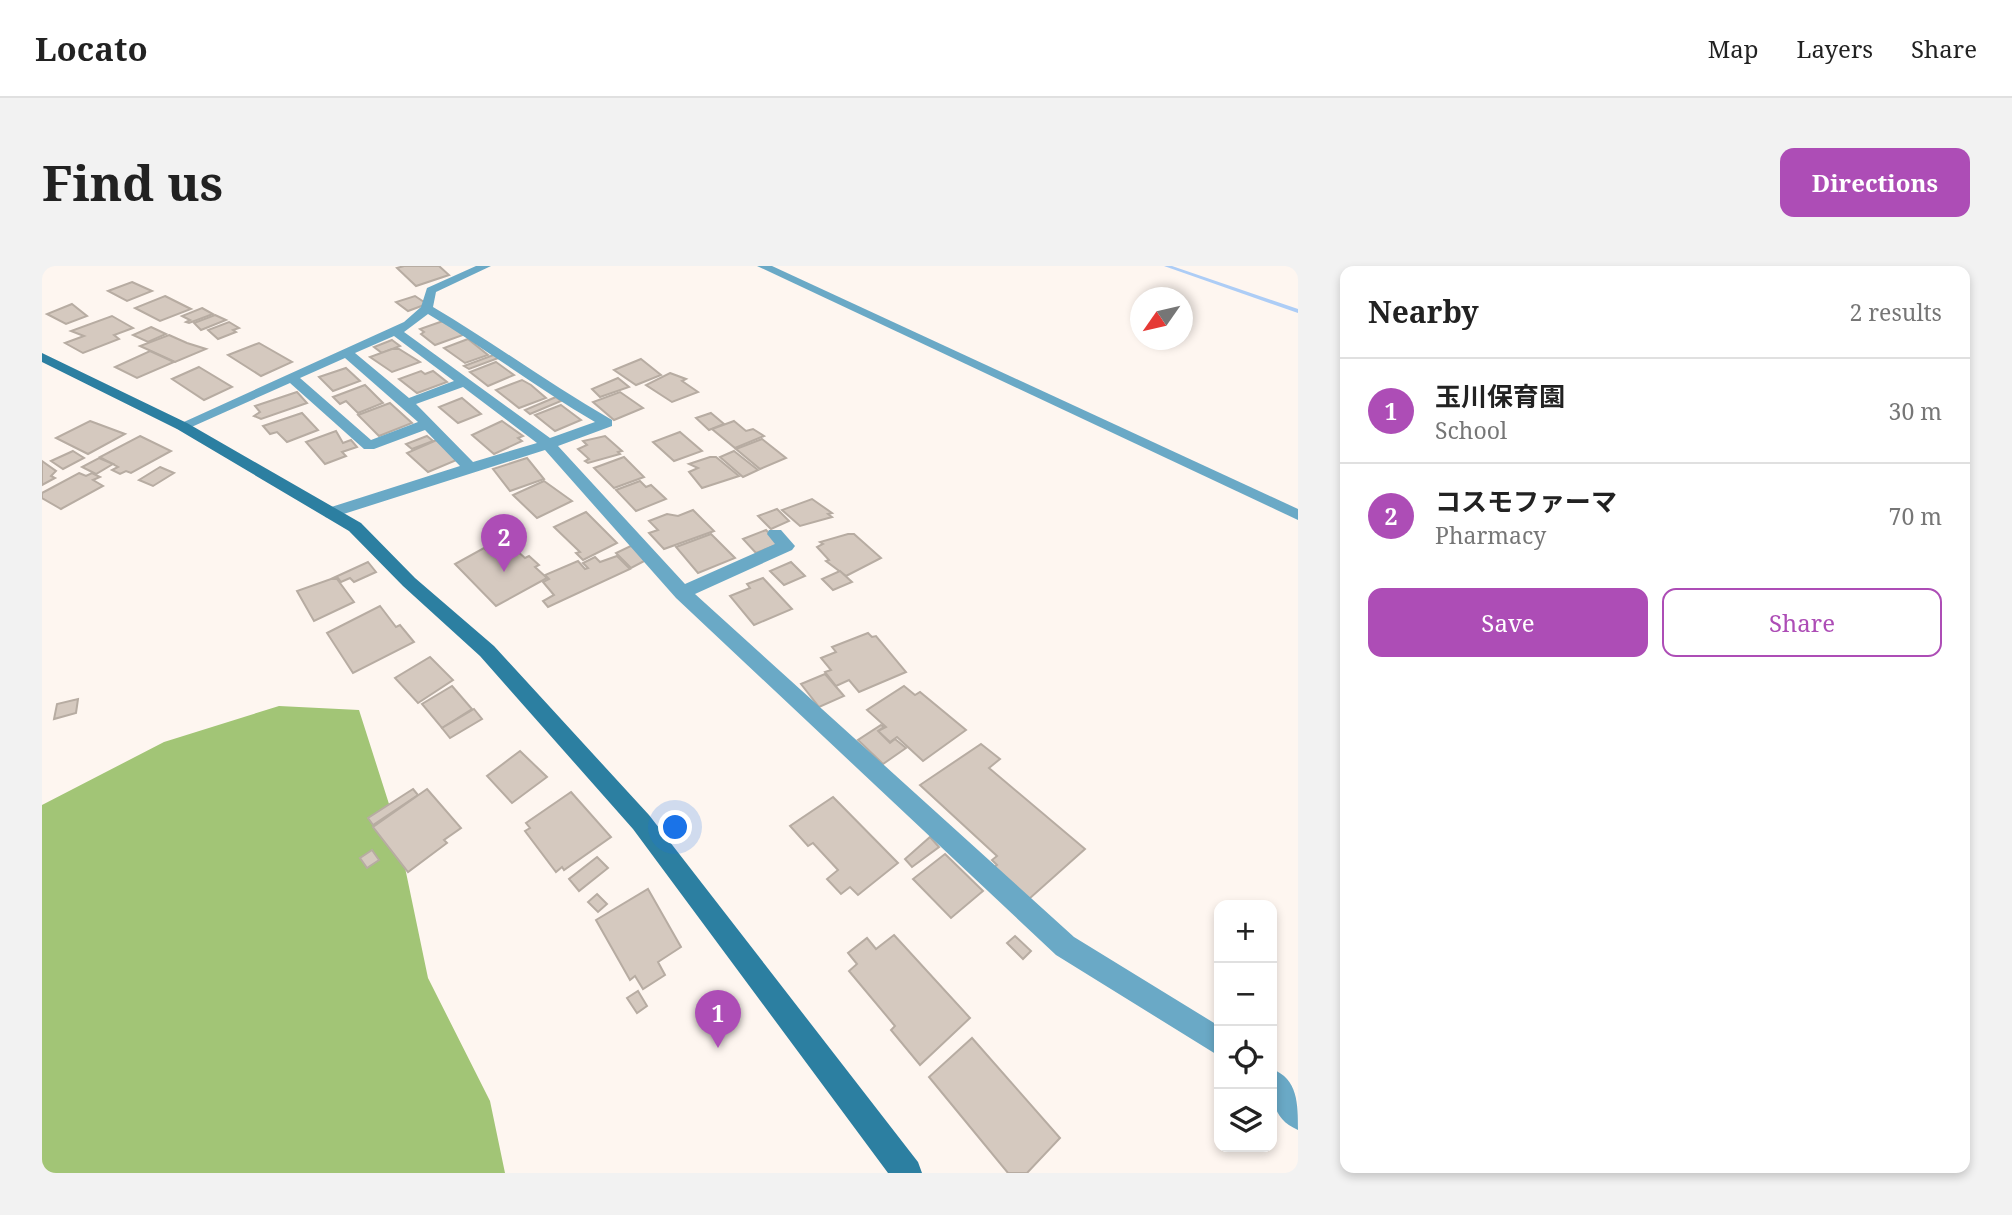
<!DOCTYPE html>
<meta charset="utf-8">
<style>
body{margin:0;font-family:"Noto Serif","Noto Sans JP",serif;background:#f2f2f2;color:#222}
.controls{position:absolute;right:21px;bottom:21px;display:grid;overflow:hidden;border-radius:14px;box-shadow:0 4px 10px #0003}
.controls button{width:63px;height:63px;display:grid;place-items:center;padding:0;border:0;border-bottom:2px solid #e0e0e0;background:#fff;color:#222;font:35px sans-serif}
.compass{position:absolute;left:1088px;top:21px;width:63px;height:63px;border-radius:50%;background:#fff;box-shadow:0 4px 10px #0003;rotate:236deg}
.you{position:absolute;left:634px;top:562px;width:24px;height:24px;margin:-18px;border:5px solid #fff;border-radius:50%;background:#1a73e8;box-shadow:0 0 0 10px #1a73e833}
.badge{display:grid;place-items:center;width:46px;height:46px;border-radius:50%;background:#ad4db6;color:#fff;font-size:23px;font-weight:700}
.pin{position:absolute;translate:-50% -58px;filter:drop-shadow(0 2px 4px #0008)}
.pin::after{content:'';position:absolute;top:37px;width:24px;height:21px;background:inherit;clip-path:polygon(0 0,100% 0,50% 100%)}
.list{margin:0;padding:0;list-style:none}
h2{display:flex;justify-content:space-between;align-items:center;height:91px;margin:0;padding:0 28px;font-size:30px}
h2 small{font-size:23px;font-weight:400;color:#767676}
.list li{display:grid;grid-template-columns:46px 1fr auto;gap:21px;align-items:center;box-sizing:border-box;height:105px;padding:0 28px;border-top:2px solid #e0e0e0}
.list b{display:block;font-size:26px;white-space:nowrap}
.list p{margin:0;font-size:23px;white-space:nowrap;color:#767676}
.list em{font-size:23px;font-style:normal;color:#767676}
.actions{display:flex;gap:14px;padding:21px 28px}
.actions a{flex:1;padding:16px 0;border:2px solid #ad4db6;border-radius:14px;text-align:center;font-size:24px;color:#ad4db6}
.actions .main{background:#ad4db6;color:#fff}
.icon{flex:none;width:38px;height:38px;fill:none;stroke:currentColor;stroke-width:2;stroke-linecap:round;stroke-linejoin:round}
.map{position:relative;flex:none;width:1256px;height:907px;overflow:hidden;border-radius:14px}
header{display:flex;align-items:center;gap:42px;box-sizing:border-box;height:98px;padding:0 35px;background:#fff;border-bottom:2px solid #e0e0e0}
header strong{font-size:33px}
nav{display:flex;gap:38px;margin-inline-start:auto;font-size:24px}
.intro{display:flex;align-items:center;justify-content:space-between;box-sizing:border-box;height:168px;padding:0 42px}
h1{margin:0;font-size:49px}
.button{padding:18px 32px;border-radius:14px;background:#ad4db6;color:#fff;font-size:24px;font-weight:700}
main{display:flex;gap:42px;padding:0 42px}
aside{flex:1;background:#fff;border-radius:14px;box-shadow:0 4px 10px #0003}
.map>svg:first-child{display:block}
.forest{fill:#a2c576}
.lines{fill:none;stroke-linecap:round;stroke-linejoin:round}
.stream{fill:#adcdf6;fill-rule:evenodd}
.building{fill:#d5c9bf;stroke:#b7aca2;stroke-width:2}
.street{fill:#6aa9c6;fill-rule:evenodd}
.secondary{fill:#2c7fa1;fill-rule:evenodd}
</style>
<header>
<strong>Locato</strong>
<nav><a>Map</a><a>Layers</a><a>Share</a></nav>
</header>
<div class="intro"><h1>Find us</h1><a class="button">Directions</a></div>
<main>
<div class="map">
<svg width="1256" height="907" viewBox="0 0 1256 907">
<rect width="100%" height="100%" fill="#fef6f0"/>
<path class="forest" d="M237 440 317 444 355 563 386 712 448 835 463 907H0V539L122 476Z"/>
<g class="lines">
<path class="stream" d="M1122 0H1130L1256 43V47Z"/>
</g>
<g class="building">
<path d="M362 0H397L407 9 374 20 355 2Z"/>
<path d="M90 16 110 25 85 35 66 25Z"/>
<path d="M123 30 149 43 118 55 93 42Z"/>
<path d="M373 30 385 38 366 45 354 36Z"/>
<path d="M30 38 45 50 24 58 5 48Z"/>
<path d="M160 42 171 48 147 57 144 56 148 54 140 50Z"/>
<path d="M173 49 184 54 159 64 152 57Z"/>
<path d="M70 50 91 62 72 69 77 73 41 87 23 77 42 70 29 65Z"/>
<path d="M404 54 421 69 393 79 379 68 382 66 378 63Z"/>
<path d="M187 56 197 62 191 64 194 66 176 73 166 64Z"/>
<path d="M109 61 124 68 106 76 91 69Z"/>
<path d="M127 69 145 77 164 83 133 96 98 80Z"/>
<path d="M426 73 446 89 423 97 402 82Z"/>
<path d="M350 74 358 80 340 87 332 81Z"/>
<path d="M217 77 250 96 219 110 186 89Z"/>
<path d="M350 83H357L378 96 350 106 328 91Z"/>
<path d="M108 85 132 96 95 112 73 101Z"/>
<path d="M454 88 459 91 427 103 422 100Z"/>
<path d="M599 93 619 109 594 119 572 104Z"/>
<path d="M454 96 472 109 446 120 428 106Z"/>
<path d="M157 101 190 121 162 134 130 113Z"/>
<path d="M304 102 318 115 291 125 277 111Z"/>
<path d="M379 105 383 108 391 105 405 116 375 127 357 113Z"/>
<path d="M628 107 644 113 640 115 656 126 630 136 604 119Z"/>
<path d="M576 112 587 121 558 131 550 123Z"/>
<path d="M480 114 489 119 504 132 477 142 454 124Z"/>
<path d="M323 119 341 137 316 147 304 135 298 138 291 131Z"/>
<path d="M255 126 265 137 219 153 212 150 218 146 213 140Z"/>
<path d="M578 126 601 142 572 154 551 136Z"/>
<path d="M514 131 519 135 488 148 483 144Z"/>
<path d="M420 132 439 148 416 157 397 141Z"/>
<path d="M348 137 370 157 337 170 316 149Z"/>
<path d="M519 139 539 154 513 165 493 149Z"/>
<path d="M260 147 276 164 245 176 235 166 228 168 221 160Z"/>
<path d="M669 147 682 158 667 164 654 152Z"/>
<path d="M48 155 83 168 46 188 14 172Z"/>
<path d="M460 155 481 170 476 172 480 175 452 188 430 169Z"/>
<path d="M692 155 704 165 711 163 722 170 693 182 670 163Z"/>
<path d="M294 165 301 177 309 174 315 181 300 186 304 190 283 198 264 176Z"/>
<path d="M638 166 660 185 632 195 611 176Z"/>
<path d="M98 170 129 185 89 207 84 205 78 208 70 204 76 201 58 191Z"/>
<path d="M385 170 391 175 370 183 364 178Z"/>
<path d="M563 170 580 185 576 186 578 188 546 197 543 195 547 193 536 183 545 179 541 175Z"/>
<path d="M397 173 417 193 386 206 365 187Z"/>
<path d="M720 173 744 192 718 203 694 183Z"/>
<path d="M31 185 42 192 21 203 9 195Z"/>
<path d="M692 185 716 204 701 211 678 191Z"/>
<path d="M582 191 602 211 572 222 552 202Z"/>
<path d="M668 191H674L697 210 660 222 647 206 656 202 647 198Z"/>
<path d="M57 192 71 198 54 208 40 201Z"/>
<path d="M485 192 502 213 468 225 451 203Z"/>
<path d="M0 195 14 205 9 210 13 212 0 219Z"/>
<path d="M118 201 132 207 111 220 97 214Z"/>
<path d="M37 207 44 210 50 207 58 211 51 214 61 220 19 243 0 232V227Z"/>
<path d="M502 215 530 235 495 252 471 229Z"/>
<path d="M598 215 604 221 609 219 624 233 594 245 574 224Z"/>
<path d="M770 233 790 247 786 248 790 251 758 260 740 244Z"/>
<path d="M735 243 747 255 729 263 716 250Z"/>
<path d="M651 244 672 265 622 283 607 267 616 264 607 255 625 248 636 250Z"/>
<path d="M544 246 575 277 541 294 534 287 538 286 512 261Z"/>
<path d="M724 264 737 278 714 287 701 273Z"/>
<path d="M669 268 693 292 656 307 634 281Z"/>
<path d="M806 268H812L839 292 804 310 784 295 787 294 775 281 781 278 778 276Z"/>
<path d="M464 275 483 292 487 290 497 299 493 301 505 312 454 340 413 298 442 282 444 284Z"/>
<path d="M593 278 608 292 589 302 574 287Z"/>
<path d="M575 290 588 303 506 341 501 335 512 329 501 316 507 313 503 309 536 295 543 303 546 302 541 297 553 291 558 296Z"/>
<path d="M326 296 334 306 312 316 308 312 299 316 296 312 289 313Z"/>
<path d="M749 296 763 310 742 319 728 305Z"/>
<path d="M798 305 810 316 791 324 780 313Z"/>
<path d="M721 312 750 343 712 359 688 330 708 322 705 318Z"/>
<path d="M289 313H295L312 336 272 355 255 325Z"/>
<path d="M338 340 354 361 358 359 372 376 311 407 285 367Z"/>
<path d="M826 367 830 371 834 370 864 406 817 426 807 414 794 420 783 406 789 404 779 392 794 386 790 381Z"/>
<path d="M388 391 411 414 376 437 353 412Z"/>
<path d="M783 408 802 430 777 441 759 418Z"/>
<path d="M410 420 430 443 400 462 380 438Z"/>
<path d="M862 420 873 429 878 426 924 464 881 495 855 471 848 476 836 465 844 461 825 444Z"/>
<path d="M36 433 34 447 12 453 15 438Z"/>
<path d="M432 443 440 453 408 472 400 462Z"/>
<path d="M839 459 842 461 836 465 848 477 853 473 864 482 841 498 816 474Z"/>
<path d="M939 478 958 493 947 502 1043 583 987 633 951 602 955 599 950 594 955 590 878 519Z"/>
<path d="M478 485 505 511 470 537 445 510Z"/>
<path d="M371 523 376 529 331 559 326 552Z"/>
<path d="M385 523 419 562 402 574 405 577 366 606 331 561Z"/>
<path d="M529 526 569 571 522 604 520 601 514 606 483 565 488 562 484 557Z"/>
<path d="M791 531 856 597 816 629 808 621 799 628 785 613 796 604 771 577 766 580 748 560Z"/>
<path d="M888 571 897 581 870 601 863 593Z"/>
<path d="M330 584 337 594 325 602 318 592Z"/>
<path d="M903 588 941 625 909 652 871 613Z"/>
<path d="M555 591 566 602 537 625 527 613Z"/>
<path d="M606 623 639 681 616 696 623 709 601 723 593 710 588 714 554 654Z"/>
<path d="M555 628 565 638 556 646 546 636Z"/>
<path d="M852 669 928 752 878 799 849 764 853 760 807 705 815 698 806 687 825 672 834 683Z"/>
<path d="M973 670 989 685 981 693 965 677Z"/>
<path d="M596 725 605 740 595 747 585 732Z"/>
<path d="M930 772 1018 872 985 907H966L887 811Z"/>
</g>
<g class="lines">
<g class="street">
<path d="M434 0H449L394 26 391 41C452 77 509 119 570 154V160L516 180 643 318 733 278 725 268 727 264H739L753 280 750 284 653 328 1032 671 1177 760V790L1014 689 634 332 503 184 289 252 283 251V243L418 200 383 164 332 183H322L248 117 145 163H135L133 160 362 56 379 41 385 22ZM386 48C443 82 496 123 553 156L508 172 362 66ZM352 70 412 115 367 132 313 87ZM303 92 376 156 329 174 258 112ZM421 121 495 177 431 196 374 138Z"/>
<path d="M715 0H730L1256 243V254Z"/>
<path d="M1230 803C1256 813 1256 838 1256 864 1228 852 1230 829 1230 803Z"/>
</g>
<path class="secondary" d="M0 87 145 157 319 257 373 312 452 380 607 549 876 896 880 907H846L591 563 438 390 361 320 307 265 135 163 0 96Z"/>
</g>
</svg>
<div class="controls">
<button>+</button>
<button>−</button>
<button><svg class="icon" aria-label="locate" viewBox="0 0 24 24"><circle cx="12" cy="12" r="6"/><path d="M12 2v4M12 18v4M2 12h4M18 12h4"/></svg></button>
<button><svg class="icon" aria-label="layers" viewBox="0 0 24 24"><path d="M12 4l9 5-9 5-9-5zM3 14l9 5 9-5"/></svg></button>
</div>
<svg class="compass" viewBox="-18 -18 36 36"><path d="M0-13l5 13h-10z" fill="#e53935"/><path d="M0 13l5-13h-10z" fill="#767676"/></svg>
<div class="you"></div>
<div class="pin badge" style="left:676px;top:782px">1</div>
<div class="pin badge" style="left:462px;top:306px">2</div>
</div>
<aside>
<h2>Nearby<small>2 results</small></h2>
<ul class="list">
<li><span class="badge">1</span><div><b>玉川保育園</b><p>School</p></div><em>30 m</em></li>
<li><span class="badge">2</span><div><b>コスモファーマ</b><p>Pharmacy</p></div><em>70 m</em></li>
</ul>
<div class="actions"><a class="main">Save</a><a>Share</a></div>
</aside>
</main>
